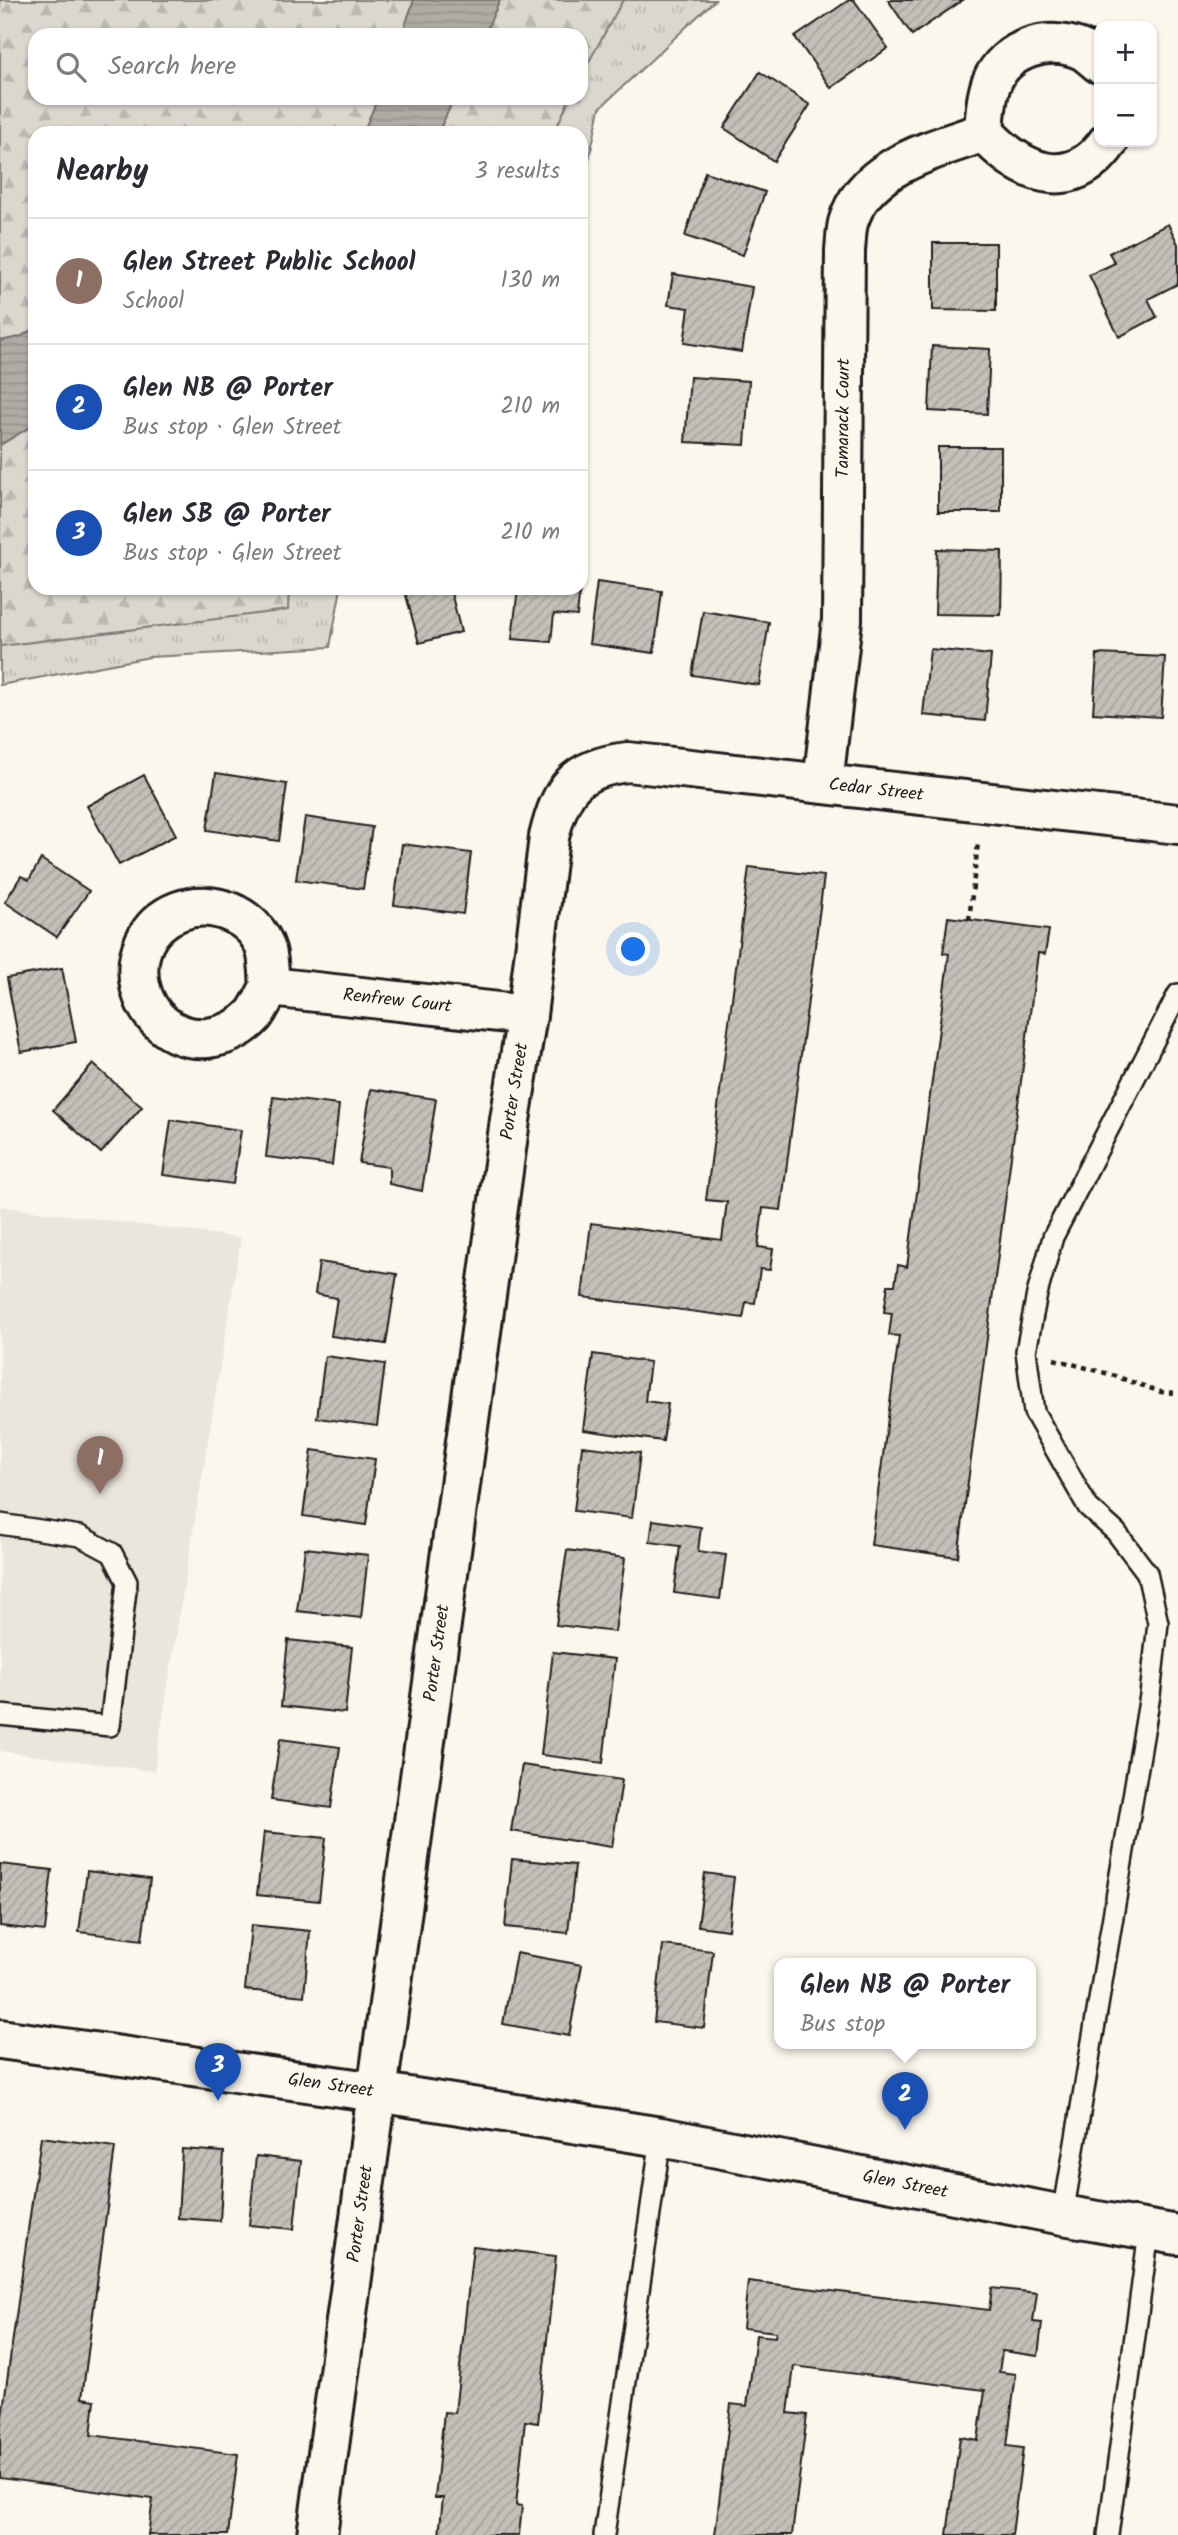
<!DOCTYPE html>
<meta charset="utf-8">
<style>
body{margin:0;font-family:Kalam,sans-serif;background:#f7f7f7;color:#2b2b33}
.controls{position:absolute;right:21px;top:21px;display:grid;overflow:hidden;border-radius:14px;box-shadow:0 2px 5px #0004}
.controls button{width:63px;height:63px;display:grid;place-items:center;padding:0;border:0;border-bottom:2px solid #e1e1e2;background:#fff;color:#2b2b33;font:35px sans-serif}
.you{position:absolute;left:634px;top:950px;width:24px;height:24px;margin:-18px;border:5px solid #fff;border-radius:50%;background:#1a73e8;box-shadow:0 0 0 10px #1a73e833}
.badge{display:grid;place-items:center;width:46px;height:46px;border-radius:50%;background:#db2777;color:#fff;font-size:23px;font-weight:700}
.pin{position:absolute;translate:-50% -58px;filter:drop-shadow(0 2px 4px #0008)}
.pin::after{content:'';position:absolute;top:37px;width:24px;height:21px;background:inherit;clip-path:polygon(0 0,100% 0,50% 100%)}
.popup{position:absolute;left:774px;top:1958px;width:262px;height:91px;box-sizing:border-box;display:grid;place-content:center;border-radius:14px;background:#fff;filter:drop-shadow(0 2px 5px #0005);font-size:23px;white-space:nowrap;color:#7c7c81}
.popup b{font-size:26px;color:#2b2b33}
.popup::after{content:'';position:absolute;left:50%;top:100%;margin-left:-14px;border:14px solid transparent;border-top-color:#fff}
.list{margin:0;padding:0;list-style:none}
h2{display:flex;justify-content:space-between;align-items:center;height:91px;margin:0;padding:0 28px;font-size:30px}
h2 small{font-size:23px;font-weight:400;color:#7c7c81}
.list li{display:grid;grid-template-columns:46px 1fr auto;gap:21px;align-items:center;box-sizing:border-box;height:126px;padding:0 28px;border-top:2px solid #e1e1e2}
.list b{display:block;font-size:26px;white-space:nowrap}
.list p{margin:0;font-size:23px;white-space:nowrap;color:#7c7c81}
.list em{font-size:23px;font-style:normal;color:#7c7c81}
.icon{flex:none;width:38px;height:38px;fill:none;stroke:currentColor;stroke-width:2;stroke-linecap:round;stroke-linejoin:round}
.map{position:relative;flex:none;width:1178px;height:2535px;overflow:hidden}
.search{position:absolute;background:#fff;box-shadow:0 2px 5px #0004;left:28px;top:28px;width:560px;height:77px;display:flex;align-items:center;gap:18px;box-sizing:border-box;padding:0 24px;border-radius:21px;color:#7c7c81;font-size:26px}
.panel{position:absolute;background:#fff;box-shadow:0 2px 5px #0004;left:28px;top:126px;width:560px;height:469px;border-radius:21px}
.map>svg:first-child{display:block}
.built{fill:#eae6dc}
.grass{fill:url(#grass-tufts);stroke:#7b7a75;stroke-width:2;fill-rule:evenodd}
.forest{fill:url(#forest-firs);stroke:#7b7a75;stroke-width:2}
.water{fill:url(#water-rules);stroke:#74726e;stroke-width:2}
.building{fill:url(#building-hatch);stroke:#1c1c1c;stroke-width:2}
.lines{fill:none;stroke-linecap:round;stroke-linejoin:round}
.service-casing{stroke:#1c1c1c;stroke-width:24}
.minor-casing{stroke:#1c1c1c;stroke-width:44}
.tertiary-casing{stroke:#1c1c1c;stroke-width:44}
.path{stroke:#1c1c1c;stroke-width:4.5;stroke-dasharray:5 5;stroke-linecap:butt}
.service{stroke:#fbf7ec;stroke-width:19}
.minor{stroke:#fbf7ec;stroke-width:38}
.tertiary{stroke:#fbf7ec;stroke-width:38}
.labels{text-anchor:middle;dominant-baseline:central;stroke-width:6;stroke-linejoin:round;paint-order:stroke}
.street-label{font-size:18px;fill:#1c1c1c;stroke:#fbf7ec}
</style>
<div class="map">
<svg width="1178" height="2535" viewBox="0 0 1178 2535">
<defs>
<pattern id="grass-tufts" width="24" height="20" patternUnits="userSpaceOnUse" patternTransform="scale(1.75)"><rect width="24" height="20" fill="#dad7ce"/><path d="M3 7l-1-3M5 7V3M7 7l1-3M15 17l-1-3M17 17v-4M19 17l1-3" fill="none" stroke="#bab8b0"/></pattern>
<pattern id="forest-firs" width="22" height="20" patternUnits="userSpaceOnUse" patternTransform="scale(1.75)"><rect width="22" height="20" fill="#dad7ce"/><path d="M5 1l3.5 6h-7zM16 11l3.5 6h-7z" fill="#bab8b0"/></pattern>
<pattern id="water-rules" width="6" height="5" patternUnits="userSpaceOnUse" patternTransform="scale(1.75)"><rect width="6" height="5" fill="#afaca5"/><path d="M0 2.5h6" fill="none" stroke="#96938d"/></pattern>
<pattern id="building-hatch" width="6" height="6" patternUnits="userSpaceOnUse" patternTransform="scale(1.75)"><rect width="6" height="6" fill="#c3c0b8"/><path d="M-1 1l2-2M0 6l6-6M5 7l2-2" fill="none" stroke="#a7a49e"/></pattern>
</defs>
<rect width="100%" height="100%" fill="#fbf7ec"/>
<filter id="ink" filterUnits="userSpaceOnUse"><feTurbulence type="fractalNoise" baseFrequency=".0143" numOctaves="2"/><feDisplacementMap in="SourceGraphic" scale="14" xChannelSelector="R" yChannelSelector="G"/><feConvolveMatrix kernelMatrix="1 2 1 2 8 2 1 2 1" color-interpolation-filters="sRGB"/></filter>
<g filter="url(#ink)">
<path class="built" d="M0 1206 241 1238 154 1771 0 1751Z"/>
<path class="grass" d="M0 0H715L600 108 581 197V133H35V588H341L330 647 150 657 0 685ZM35 35H581V98H35Z"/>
<g class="forest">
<path d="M0 0H414L402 35H35V98H378L363 133H35V328L20 337 0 341Z"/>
<path d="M500 0H623L581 76V35H484Z"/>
<path d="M454 98H570L554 133H438Z"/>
<path d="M35 424V588H289L288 610 0 646V445Z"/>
</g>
<g class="water">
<path d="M414 0H500L484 35H402Z"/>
<path d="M378 98H454L438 133H363Z"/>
<path d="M35 328V424L0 445V341L20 337Z"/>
</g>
<g class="building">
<path d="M849 0H854L888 48 831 88 795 37Z"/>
<path d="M888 0H963L912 35Z"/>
<path d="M760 72 810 105 774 161 724 128Z"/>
<path d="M705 172 765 192 743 255 685 236Z"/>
<path d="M1168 224 1178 244V284L1148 299 1157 317 1119 337 1089 275 1115 263 1109 253Z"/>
<path d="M933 243H996V311L933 310Z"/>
<path d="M673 274 752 287 742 352 684 343 689 308 668 305Z"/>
<path d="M932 346 990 349 987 414 929 411Z"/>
<path d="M690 377 749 381 745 445 685 442Z"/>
<rect x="938" y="447" width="63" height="65"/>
<path d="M937 549 1002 551 1001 615 935 614Z"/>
<path d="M597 582 662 591 654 653 589 644Z"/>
<path d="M404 588H450L461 632 419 643Z"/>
<path d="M518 588H580L577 616 554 614 551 642 512 639Z"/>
<path d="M703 611 769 622 759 685 692 675Z"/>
<path d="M930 649 991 655 985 721 923 715Z"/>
<path d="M1097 654 1165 657 1161 717 1093 713Z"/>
<path d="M216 773 287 784 279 841 207 830Z"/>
<path d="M144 775 176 835 119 865 87 806Z"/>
<path d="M305 817 372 827 363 889 296 880Z"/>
<path d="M402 844 471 853 463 914 394 905Z"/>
<path d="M41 859 89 891 57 937 5 902 21 876 29 880Z"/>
<path d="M749 867 824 876 781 1210 763 1208 758 1247 773 1249 770 1270 760 1269 755 1303 746 1302 743 1318 582 1297 591 1223 722 1240 727 1202 706 1200Z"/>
<path d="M948 917 1049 930 1045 954 1038 953 958 1557 871 1545 899 1336 889 1335 892 1313 884 1312 888 1285H895L898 1265 907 1267 949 954 943 953Z"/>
<path d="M62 968 76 1042 21 1052 7 978Z"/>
<path d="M93 1064 142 1107 101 1153 53 1110Z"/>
<path d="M371 1089 436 1099 422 1191 389 1184V1167L359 1163Z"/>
<path d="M273 1097 339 1105 332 1165 266 1157Z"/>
<path d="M171 1120 241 1130 233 1184 163 1175Z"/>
<path d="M319 1262 397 1274 386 1344 331 1336 337 1298 315 1294Z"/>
<path d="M593 1354 650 1362 645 1401 668 1404 663 1441 583 1430Z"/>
<path d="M325 1356 385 1364 377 1426 317 1418Z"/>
<path d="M582 1446 640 1453 632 1518 574 1511Z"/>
<path d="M312 1450 375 1459 366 1525 303 1516Z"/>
<path d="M653 1520 701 1527 698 1551 726 1555 720 1599 674 1593 680 1546 650 1542Z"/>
<path d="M305 1548 368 1555 361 1618 297 1611Z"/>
<path d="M567 1550 625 1558 615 1632 556 1625Z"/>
<path d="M288 1640 352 1647 345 1713 281 1706Z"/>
<path d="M553 1652 615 1659 603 1763 541 1755Z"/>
<path d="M280 1739 340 1747 331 1808 271 1800Z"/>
<path d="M522 1765 622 1780 612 1847 511 1831Z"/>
<path d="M264 1832 326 1838 319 1901 257 1895Z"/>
<path d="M512 1859 575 1865 568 1933 505 1927Z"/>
<path d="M0 1864 52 1870 45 1931 0 1926Z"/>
<path d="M87 1871 150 1879 142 1940 79 1932Z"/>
<path d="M705 1873 734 1877 728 1930 698 1926Z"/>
<path d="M251 1925 310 1931 304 1996 245 1990Z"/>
<path d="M663 1945 713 1951 704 2028 654 2022Z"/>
<path d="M516 1953 582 1965 569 2036 503 2024Z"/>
<path d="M41 2137 115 2147 82 2398 95 2400 91 2435 238 2454 228 2535H148L153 2499 0 2478V2431Z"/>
<path d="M182 2149 224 2152 220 2221 178 2218Z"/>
<path d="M256 2156 301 2161 294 2229 249 2225Z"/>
<path d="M473 2246 556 2256 538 2423 525 2421 516 2505 522 2506 519 2535H439L443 2498H435L444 2412 455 2413Z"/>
<path d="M748 2281 989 2310 992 2288 1037 2293 1033 2322 1042 2323 1038 2356 1002 2351 999 2372 1016 2374 1007 2446 1023 2448 1012 2535H947L960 2437 978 2440 985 2390 794 2366 788 2413 807 2415 792 2535H715L731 2404 747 2406 756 2335 775 2337 776 2332 743 2328Z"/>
</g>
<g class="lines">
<defs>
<g id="service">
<path d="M0 1524 80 1536 112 1553 127 1582 110 1726 0 1715"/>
<path d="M1063 2215 1150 1695 1158 1623 1147 1573 1116 1532 1088 1507 1034 1412 1026 1351 1037 1294 1053 1237 1178 994"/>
<path d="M604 2535 661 2137"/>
<path d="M1108 2535 1149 2232"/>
</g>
<g id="minor">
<path d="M1099 63C1094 59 1088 53 1082 50 1049 35 1005 48 991 84 986 99 985 116 984 132 1020 172 1070 196 1108 142"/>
<path id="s1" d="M823 783 842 620 845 250C846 241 846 231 848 223 864 165 935 150 984 132"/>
<path id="s2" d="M270 987C269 976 269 961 266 950 255 915 212 898 179 911 111 937 134 1043 207 1038 226 1036 242 1028 254 1015 260 1007 265 996 270 987L527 1015"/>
<path id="s3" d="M317 2535 377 2092"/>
</g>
<g id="tertiary">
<path id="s4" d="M0 2039 377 2092 661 2137 1063 2215 1178 2235"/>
<path id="s5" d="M377 2092 510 1120 527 1015 549 837C561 788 575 768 628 762L1178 824"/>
</g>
</defs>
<use href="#service" class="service-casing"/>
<use href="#minor" class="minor-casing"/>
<use href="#tertiary" class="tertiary-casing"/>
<g class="path">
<path d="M969 920 978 843"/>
<path d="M1054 1359 1109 1374 1161 1392 1178 1393"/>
</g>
<use href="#service" class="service"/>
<use href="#minor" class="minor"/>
<use href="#tertiary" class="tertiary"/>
</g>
</g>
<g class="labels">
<g class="street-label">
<text stroke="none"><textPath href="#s1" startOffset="366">Tamarack Court</textPath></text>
<text stroke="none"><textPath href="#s5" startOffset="1636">Cedar Street</textPath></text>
<text stroke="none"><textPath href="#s2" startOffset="542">Renfrew Court</textPath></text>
<text stroke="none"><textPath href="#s5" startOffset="1010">Porter Street</textPath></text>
<text stroke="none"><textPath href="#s5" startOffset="443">Porter Street</textPath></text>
<text stroke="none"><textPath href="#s4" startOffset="334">Glen Street</textPath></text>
<text stroke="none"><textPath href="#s4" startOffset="917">Glen Street</textPath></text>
<text stroke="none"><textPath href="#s3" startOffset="324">Porter Street</textPath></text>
</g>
</g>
</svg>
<div class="controls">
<button>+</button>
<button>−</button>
</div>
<div class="you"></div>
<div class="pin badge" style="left:100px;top:1494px;background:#8d6e63">1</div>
<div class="pin badge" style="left:905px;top:2130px;background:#1a4fb4">2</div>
<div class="popup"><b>Glen NB @ Porter</b>Bus stop</div>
<div class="pin badge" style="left:218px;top:2101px;background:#1a4fb4">3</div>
<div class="search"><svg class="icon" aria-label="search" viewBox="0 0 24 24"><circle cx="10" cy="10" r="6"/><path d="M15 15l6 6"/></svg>Search here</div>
<section class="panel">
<h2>Nearby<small>3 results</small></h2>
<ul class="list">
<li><span class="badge" style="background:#8d6e63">1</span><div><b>Glen Street Public School</b><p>School</p></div><em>130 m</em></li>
<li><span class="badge" style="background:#1a4fb4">2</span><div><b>Glen NB @ Porter</b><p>Bus stop · Glen Street</p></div><em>210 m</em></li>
<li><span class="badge" style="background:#1a4fb4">3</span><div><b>Glen SB @ Porter</b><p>Bus stop · Glen Street</p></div><em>210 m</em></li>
</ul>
</section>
</div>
